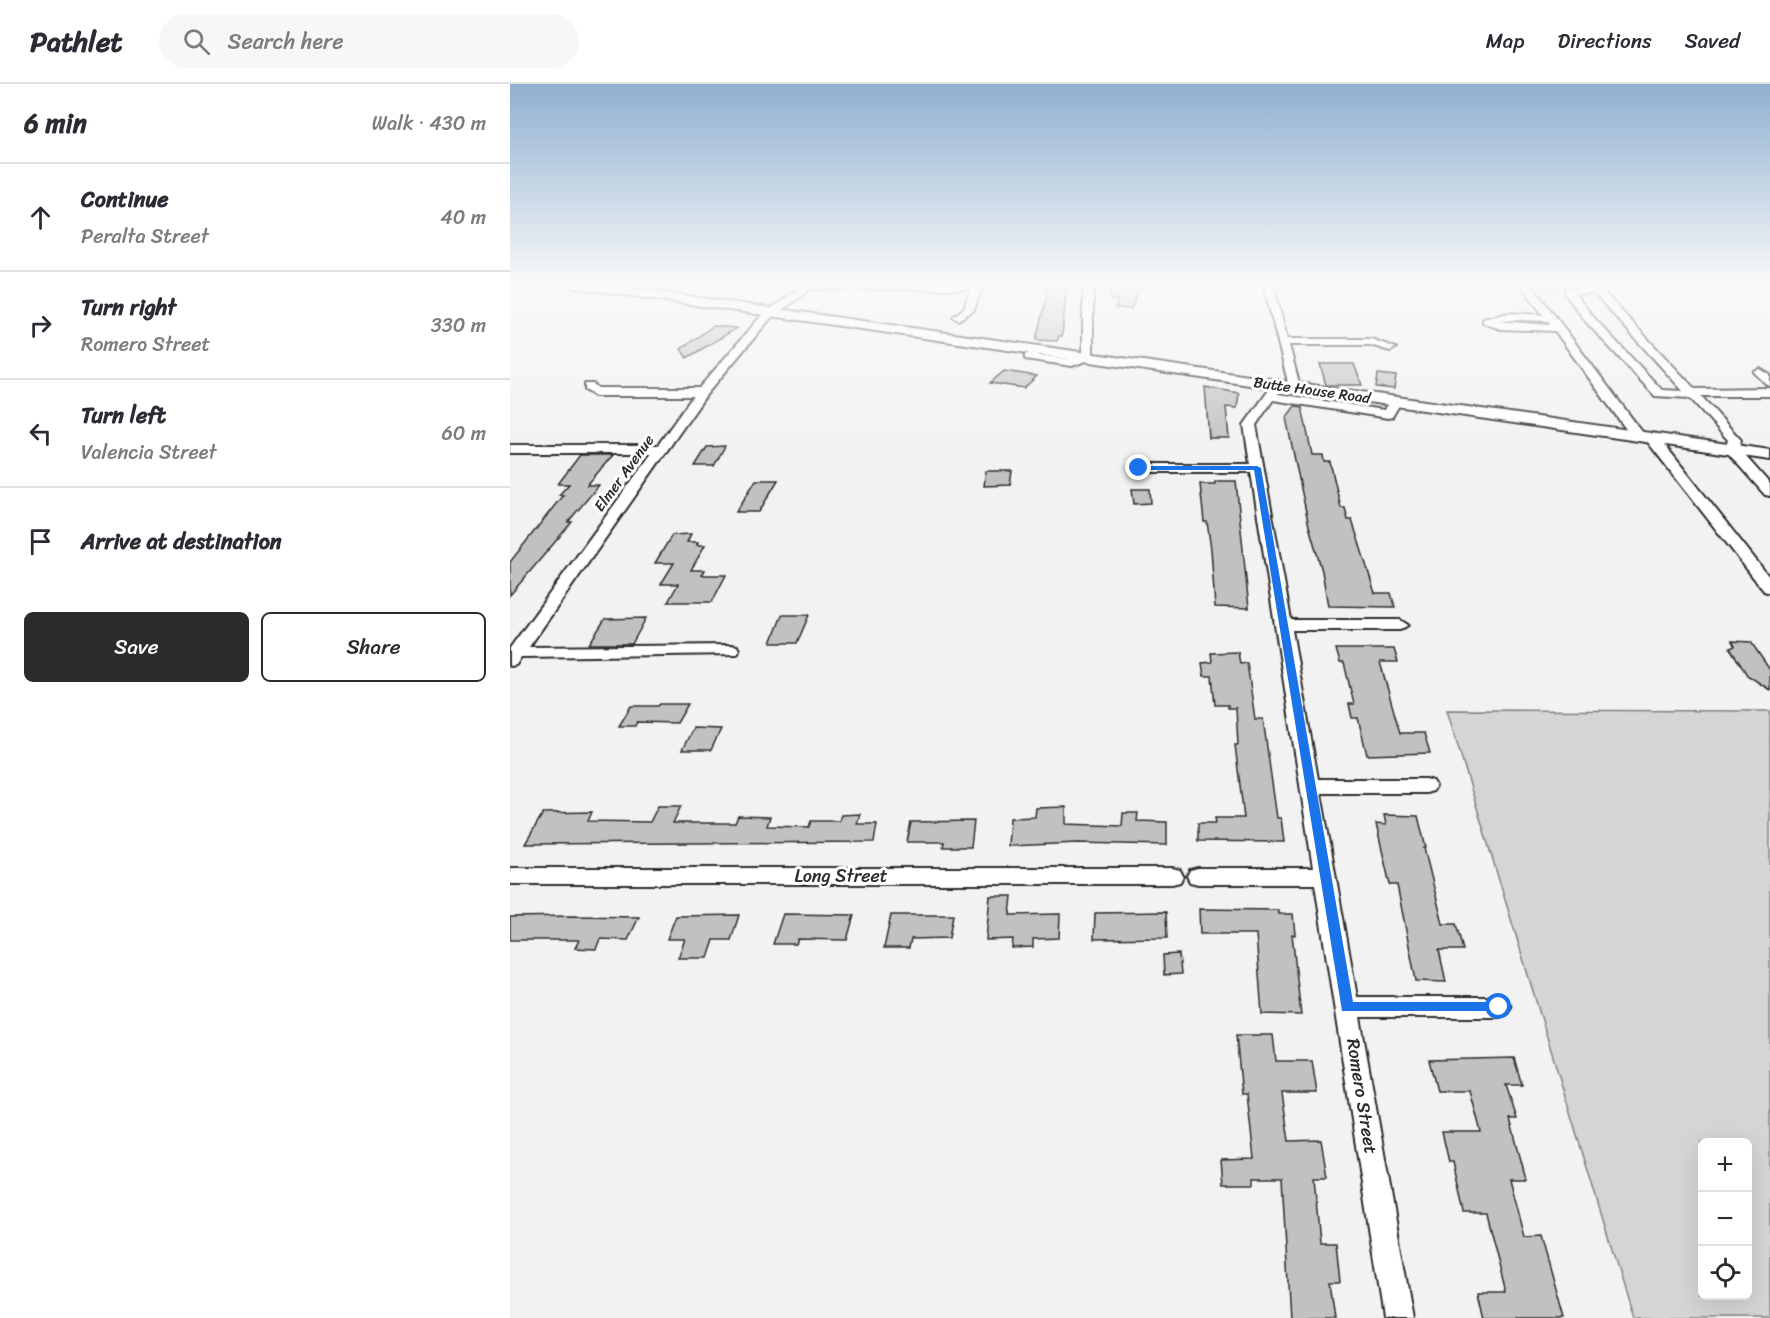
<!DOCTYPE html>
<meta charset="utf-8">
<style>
body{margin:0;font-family:Sriracha,sans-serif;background:#f7f7f7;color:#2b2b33}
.controls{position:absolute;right:18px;bottom:18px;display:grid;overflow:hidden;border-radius:9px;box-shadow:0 6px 24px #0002}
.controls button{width:54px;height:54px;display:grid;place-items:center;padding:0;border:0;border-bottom:2px solid #e1e1e2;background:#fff;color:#2b2b33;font:30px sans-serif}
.stop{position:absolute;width:18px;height:18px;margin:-14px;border:4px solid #1a73e8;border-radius:50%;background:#fff}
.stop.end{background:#1a73e8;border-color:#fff;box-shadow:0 2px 6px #0008}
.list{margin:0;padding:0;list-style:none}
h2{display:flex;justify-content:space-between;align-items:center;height:78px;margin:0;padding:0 24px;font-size:26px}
h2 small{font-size:20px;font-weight:400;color:#7c7c81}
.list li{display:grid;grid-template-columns:39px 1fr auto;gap:18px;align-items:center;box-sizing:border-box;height:108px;padding:0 24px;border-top:2px solid #e1e1e2}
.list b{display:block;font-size:22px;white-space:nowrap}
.list p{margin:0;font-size:20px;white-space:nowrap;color:#7c7c81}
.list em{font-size:20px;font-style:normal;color:#7c7c81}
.actions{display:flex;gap:12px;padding:18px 24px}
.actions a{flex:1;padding:14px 0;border:2px solid #2b2b2b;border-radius:9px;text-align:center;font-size:21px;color:#2b2b2b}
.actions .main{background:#2b2b2b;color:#fff}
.icon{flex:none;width:33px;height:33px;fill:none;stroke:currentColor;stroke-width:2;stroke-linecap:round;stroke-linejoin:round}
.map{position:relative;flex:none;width:1260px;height:1234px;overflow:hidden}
header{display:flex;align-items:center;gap:36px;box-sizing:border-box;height:84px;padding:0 30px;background:#fff;border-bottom:2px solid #e1e1e2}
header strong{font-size:28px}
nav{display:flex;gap:33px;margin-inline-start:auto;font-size:21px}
.search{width:420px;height:54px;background:#f7f7f7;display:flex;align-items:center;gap:15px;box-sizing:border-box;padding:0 21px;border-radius:33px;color:#7c7c81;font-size:22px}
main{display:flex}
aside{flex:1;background:#fff}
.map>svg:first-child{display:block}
.green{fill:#d5d5d5;stroke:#808080;stroke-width:1.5;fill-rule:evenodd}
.building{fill:#c1c1c1;stroke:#2b2b2b;stroke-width:1.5}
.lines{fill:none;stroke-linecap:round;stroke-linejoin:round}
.minor-casing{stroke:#2b2b2b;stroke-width:4}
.major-casing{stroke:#2b2b2b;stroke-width:4}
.minor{fill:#fff;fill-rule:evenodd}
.major{fill:#fff;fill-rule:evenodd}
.route{fill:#1a73e8}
.labels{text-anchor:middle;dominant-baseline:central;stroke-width:6;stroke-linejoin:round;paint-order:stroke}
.far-street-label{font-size:15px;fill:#2b2b2b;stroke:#fff}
.street-label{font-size:18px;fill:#2b2b2b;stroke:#fff}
</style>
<header>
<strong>Pathlet</strong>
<div class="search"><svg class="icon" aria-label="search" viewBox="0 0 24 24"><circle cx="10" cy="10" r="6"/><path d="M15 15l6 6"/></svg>Search here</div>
<nav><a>Map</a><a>Directions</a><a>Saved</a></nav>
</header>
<main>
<aside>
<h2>6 min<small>Walk · 430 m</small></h2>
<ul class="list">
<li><svg class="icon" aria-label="ahead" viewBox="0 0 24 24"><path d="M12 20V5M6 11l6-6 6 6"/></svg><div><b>Continue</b><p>Peralta Street</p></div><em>40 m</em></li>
<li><svg class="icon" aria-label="right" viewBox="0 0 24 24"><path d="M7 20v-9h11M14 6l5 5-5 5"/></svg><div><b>Turn right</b><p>Romero Street</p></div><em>330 m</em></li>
<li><svg class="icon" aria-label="left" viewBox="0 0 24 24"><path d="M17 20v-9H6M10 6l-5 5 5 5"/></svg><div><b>Turn left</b><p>Valencia Street</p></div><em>60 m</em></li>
<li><svg class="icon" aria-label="arrive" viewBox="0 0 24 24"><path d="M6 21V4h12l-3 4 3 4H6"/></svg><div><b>Arrive at destination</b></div></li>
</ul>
<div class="actions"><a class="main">Save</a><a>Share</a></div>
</aside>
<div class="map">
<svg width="1260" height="1234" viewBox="0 0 1260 1234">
<rect width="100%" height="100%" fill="#f2f2f2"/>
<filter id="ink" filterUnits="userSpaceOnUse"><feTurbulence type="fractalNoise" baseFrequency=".0167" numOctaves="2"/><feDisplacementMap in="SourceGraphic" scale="12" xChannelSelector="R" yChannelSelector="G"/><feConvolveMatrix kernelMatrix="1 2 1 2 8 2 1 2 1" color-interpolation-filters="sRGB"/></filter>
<g filter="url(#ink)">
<g class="green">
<path d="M1015 199H1081L1086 206 1020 205Z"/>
<path d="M937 626 1260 627V1234H1123ZM1238 1058V1212H1192V1058Z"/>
</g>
<g class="building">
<path d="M533 199H557L552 252H549L547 257 526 256 537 210Z"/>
<path d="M601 199H631L621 225 605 224 608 216H600Z"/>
<path d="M203 242 227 244 177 274 171 265Z"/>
<path d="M810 280H844L852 301H816Z"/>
<path d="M494 287 527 292 514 304 480 299Z"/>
<path d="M868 290 886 292 884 305 866 303Z"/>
<path d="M695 303 729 309 727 324 716 323 719 354H699Z"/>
<path d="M785 322 792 323 802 371H813L814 378H820L831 424H835L838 436H842L865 509H881L885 523 818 522 812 487 799 442 776 334Z"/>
<path d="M215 362 204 382H185L197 363Z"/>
<path d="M70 371H103L77 401H89L58 438H62L0 511V478L53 411H49L59 400H48Z"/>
<path d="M476 387H502L500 401 474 402Z"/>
<path d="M246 396H268L249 428H226Z"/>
<path d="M705 397H726L739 524 705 523 701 465 697 438H694L690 400H705Z"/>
<path d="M622 405H640L641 419 624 420Z"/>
<path d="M181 450 177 458H188L187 461H195L181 486H195L192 491H216L202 518H158L168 500H151L164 479H145L162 451Z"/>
<path d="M272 531H299L287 559H261Z"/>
<path d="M136 534 122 560H79L95 535Z"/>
<path d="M1222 557 1241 558 1260 586V606L1237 591 1220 564 1225 562Z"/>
<path d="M826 565H884L888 578H870L890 649H914L920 669 857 671 848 634H842L839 620H844L834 579H830Z"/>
<path d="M728 568 730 580 737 579 745 635H753L767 734H771L774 758 688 757V739H706L705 734H734L725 661H728L726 624H718V621H705L702 592H694L692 579 702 578 701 569Z"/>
<path d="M150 620H178L167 639 127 638 125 642H109L121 622H148Z"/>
<path d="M183 644 211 645 201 666H172Z"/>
<path d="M148 722H171L163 739H225L228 732 260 733 257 742 299 743 301 737H329L331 731 350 730 347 740H367L364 758 15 760 33 729 82 728 78 737 140 738Z"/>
<path d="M556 723V740L612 742 613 729H628L627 737 657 738V761L568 759 498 762 500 734 525 733 526 724Z"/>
<path d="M874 731 908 732 916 764H914L933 840H946L953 866H929L936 898 906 897 887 801H880L866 740 876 741Z"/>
<path d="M464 737 461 763H433L434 758H397L401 738Z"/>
<path d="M480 812H502L500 831 550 830 549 854 523 855V863L502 864 503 855 476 856Z"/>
<path d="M689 825 768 826 769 830H783L785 851 782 850 791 931 752 930 746 850H690Z"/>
<path d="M656 828 657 854 584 855 585 829Z"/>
<path d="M273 830 344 831 337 856 288 855 286 860H263Z"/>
<path d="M229 831 221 856H204L198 874H168L175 855H157L166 832Z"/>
<path d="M381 831H443L439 854 401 855 399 864H374Z"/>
<path d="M63 832 129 833 118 856 90 855 86 865 65 864 69 856H0V833Z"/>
<path d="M669 870 671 890 654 891 653 871Z"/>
<path d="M726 951H763L766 977H802L807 1009H772L779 1057 811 1056 817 1093H804L810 1159H826L830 1197H820L825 1234H780L772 1094H744V1100H713L711 1076 744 1075 737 1010H732Z"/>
<path d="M1004 974 1012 1001H996L1007 1035H1000L1016 1095H999L1014 1153 1031 1152 1054 1234H974L968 1208H996L976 1129H954L943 1078H939L932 1048H971L960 1007H927L919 976Z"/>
</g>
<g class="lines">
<defs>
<g id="minor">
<path d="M297 199H473L464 226 448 236 443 233 454 224 461 205H301L260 235 196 311 19 563 221 561 227 562 229 566 227 570 11 573 6 581 0 582V564L142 369H0V361H148L183 312H85L75 306V300H83L88 304H189L252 231Z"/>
<path d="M573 199H583V276L576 277 562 282 515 275V271L527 263 533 266 528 271 560 275 573 270Z"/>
<path d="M753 199H763L777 255H861L886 264 880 267 860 261H779L790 303 788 306H780Z"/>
<path d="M1010 199H1020L1133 349 1134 352 1133 355H1123L1045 247 991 245 973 239V235L999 229 1033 231ZM1008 236 1038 237 1040 241 987 237Z"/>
<path d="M1075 199H1085L1185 305 1260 304V312H1191L1231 356 1229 365 1260 400V412L1255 411 1217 368 1215 365 1218 356 1180 314 1145 312 1077 239 1055 210 1056 205 1079 203ZM1084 209 1173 307 1152 306 1085 235 1065 210Z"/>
<path d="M1250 285 1260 291V302L1256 300 1244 288Z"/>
<path d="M768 297 774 301 768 310 874 326 881 315 885 314 891 318 882 333 878 334 763 316 746 341 781 536H890L898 541 890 546H782L808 695H916L923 697 926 702 923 707 916 709H811L847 913H989L997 916 1001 923 997 930 989 933H850L903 1234H873L805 800H688L680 798 677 792 680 786 688 784H803L741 388H629L622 384 629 380H740L734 341 764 299Z"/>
<path d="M1142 350 1147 351 1260 494V509L1254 507 1137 357 1136 354Z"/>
<path d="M0 784H662L670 786 673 792 670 798 662 800H0Z"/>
</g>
<path id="major" d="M54 199H85L1260 366V376L60 203Z"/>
</defs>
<use href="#minor" class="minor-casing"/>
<use href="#major" class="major-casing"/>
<use href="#minor" class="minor"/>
<use href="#major" class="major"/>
</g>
</g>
<linearGradient id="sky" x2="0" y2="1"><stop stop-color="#8fb0d0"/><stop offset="0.54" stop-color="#f9f9f9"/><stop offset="1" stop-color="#f9f9f9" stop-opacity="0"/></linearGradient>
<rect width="1260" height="371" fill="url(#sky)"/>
<path class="route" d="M627 382H747L751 384 843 918H989L996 923 994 927H832L744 386H629Z"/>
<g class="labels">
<g class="far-street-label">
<text transform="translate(802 306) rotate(8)">Butte House Road</text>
<text transform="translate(114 389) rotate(-54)">Elmer Avenue</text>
</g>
<g class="street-label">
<text x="331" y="792">Long Street</text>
<text transform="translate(852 1012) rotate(81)">Romero Street</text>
</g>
</g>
</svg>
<div class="controls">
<button>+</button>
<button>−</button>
<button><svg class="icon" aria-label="locate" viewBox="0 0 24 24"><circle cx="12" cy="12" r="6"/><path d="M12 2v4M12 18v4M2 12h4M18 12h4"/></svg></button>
</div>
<div class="stop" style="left:989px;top:923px"></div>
<div class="stop end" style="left:629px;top:384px"></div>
</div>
</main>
